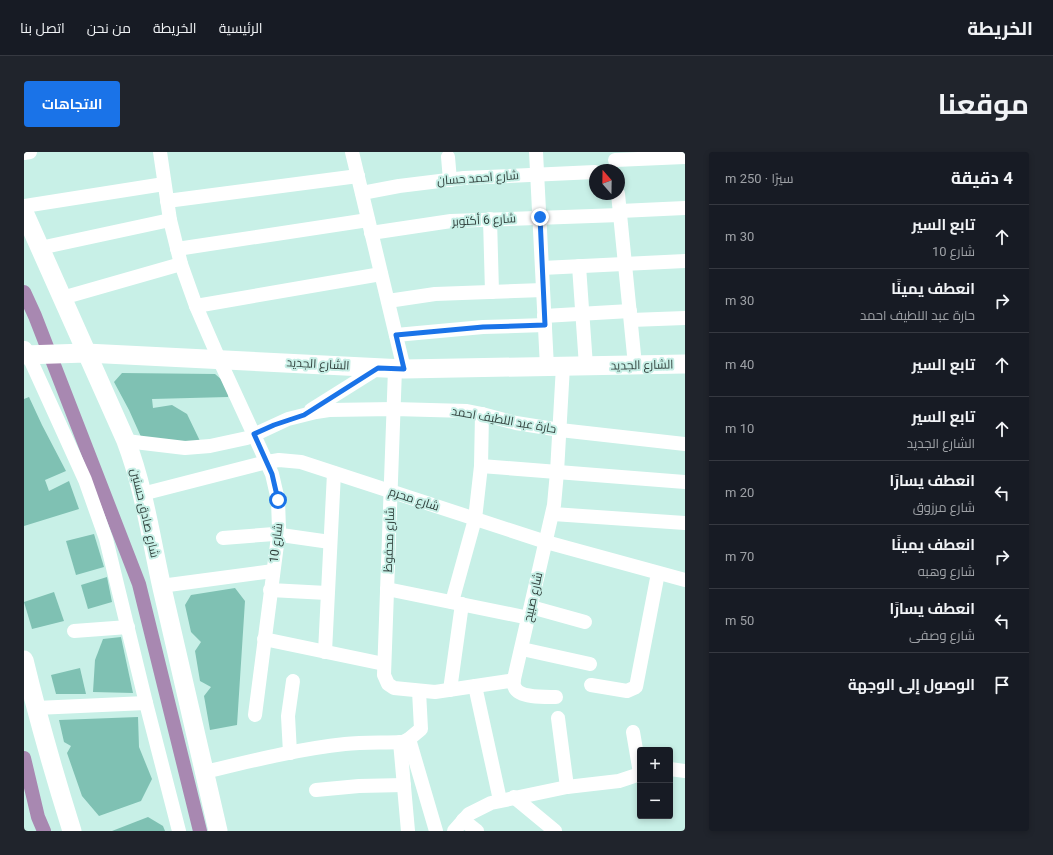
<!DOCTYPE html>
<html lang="ar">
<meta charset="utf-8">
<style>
body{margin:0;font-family:Roboto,Cairo,sans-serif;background:#20242c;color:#f1f3f6;direction:rtl}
.controls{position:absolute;right:12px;bottom:12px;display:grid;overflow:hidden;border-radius:4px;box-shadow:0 2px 6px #0003}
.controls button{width:36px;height:36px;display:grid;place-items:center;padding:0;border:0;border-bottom:1px solid #363941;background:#171b24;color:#f1f3f6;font:20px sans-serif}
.compass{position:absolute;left:565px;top:12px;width:36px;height:36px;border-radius:50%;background:#171b24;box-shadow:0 2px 6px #0003;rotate:340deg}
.stop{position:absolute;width:12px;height:12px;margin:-9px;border:3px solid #1a73e8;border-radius:50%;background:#fff}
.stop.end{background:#1a73e8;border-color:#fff;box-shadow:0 1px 4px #0008}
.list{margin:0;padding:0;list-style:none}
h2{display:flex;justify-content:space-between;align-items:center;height:52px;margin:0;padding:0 16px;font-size:17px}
h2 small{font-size:13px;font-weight:400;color:#9ea1a6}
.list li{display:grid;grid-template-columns:26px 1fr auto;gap:12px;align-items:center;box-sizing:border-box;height:64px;padding:0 16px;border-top:1px solid #363941}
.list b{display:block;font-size:15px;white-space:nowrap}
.list p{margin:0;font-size:13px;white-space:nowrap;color:#9ea1a6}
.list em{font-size:13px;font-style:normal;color:#9ea1a6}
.icon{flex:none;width:22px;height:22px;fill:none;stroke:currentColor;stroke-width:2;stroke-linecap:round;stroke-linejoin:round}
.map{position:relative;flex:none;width:661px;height:679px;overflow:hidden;direction:ltr;border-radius:4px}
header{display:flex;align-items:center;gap:24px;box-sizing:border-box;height:56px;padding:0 20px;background:#171b24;border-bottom:1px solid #363941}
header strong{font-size:19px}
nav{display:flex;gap:22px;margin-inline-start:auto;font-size:14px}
.intro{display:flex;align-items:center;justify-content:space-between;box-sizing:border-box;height:96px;padding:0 24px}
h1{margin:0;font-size:28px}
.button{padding:10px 18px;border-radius:4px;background:#1a73e8;color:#fff;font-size:14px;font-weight:700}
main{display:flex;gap:24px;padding:0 24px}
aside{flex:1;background:#171b24;border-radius:4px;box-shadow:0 2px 6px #0003}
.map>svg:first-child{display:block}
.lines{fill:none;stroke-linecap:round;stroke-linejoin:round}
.canal{stroke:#a888b1;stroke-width:14}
.building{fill:#7fc1b3}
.street{stroke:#fff;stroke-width:14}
.secondary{stroke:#fff;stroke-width:19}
.route{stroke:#1a73e8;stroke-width:5}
.labels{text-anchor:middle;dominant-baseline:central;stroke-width:4;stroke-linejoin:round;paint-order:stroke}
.street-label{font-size:12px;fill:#30403c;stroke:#c8f0e7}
</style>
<header>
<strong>الخريطة</strong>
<nav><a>الرئيسية</a><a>الخريطة</a><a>من نحن</a><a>اتصل بنا</a></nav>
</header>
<div class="intro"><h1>موقعنا</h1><a class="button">الاتجاهات</a></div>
<main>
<aside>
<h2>4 دقيقة<small>سيرًا · 250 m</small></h2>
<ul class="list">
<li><svg class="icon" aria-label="ahead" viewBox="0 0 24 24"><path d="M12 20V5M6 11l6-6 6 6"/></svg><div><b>تابع السير</b><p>شارع 10</p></div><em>30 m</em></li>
<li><svg class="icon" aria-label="right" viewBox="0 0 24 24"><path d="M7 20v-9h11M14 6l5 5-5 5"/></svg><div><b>انعطف يمينًا</b><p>حارة عبد اللطيف احمد</p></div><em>30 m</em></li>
<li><svg class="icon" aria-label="ahead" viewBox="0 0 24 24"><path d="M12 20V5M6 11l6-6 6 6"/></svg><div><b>تابع السير</b></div><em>40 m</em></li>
<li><svg class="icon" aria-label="ahead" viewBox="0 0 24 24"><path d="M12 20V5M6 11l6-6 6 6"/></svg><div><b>تابع السير</b><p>الشارع الجديد</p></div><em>10 m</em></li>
<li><svg class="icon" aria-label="left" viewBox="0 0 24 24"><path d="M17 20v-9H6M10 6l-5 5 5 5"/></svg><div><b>انعطف يسارًا</b><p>شارع مرزوق</p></div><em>20 m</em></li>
<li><svg class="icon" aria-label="right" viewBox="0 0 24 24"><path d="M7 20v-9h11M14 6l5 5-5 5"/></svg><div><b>انعطف يمينًا</b><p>شارع وهبه</p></div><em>70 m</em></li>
<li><svg class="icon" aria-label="left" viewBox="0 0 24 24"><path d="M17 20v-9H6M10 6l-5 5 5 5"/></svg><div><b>انعطف يسارًا</b><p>شارع وصفى</p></div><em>50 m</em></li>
<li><svg class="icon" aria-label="arrive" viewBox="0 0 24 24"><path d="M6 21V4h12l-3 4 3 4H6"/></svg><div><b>الوصول إلى الوجهة</b></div></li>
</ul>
</aside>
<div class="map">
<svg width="661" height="679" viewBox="0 0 661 679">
<rect width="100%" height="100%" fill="#c8f0e7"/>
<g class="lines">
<g class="canal">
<path d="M0 140 11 164 115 432 176 679"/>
<path d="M0 606 14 665 20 679"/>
</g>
</g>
<g class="building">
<path d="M98 221 191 222 206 235 204 245 128 247 129 256 148 253 163 262 176 289H151L118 287 105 258 90 230Z"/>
<path d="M5 245 18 273 42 319 21 328 25 339 45 329 55 357 0 374V247Z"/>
<path d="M70 382 80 415 52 423 42 389Z"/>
<path d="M83 425 88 450 64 457 57 433Z"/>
<path d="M211 436 221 449 213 573 186 578 180 544 187 535 176 529 171 499 177 490 167 480 161 453 167 443Z"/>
<path d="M30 440 40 469 8 477 0 450Z"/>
<path d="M97 485 109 541 69 540 71 508 79 487Z"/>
<path d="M56 516 62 542H32L27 523Z"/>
<path d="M114 565 115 595 128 627 117 649 75 664 58 644 43 601 47 594 40 590 35 568Z"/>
<path d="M124 665 139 674 141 679H88Z"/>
</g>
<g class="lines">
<g class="street">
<path d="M136 0 146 68 157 112 172 154 195 207 248 322 254 348 255 377 231 563"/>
<path d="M328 0 380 217"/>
<path d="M512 0 523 215"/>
<path d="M0 1 6 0"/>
<path d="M424 5 426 28"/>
<path d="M591 8 661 5"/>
<path d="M338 41 375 34 440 26 571 20"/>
<path d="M594 42 611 213"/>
<path d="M143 49 334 24"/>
<path d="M0 54 140 32"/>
<path d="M596 59 661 56"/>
<path d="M466 67 468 140"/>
<path d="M347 81 427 69 596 63"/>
<path d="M16 96 146 68"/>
<path d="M153 97 344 68"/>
<path d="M555 114 562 214"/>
<path d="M518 116 661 109"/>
<path d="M38 146 157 112"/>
<path d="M364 149 411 142 519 138"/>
<path d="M172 154 357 122"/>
<path d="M520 164 606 159"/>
<path d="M607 168 661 166"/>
<path d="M372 183 459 175 521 173"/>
<path d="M1 196 61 328 82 387 122 551 155 679"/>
<path d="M371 217 360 523 364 532 370 536 411 540 485 529 490 527 530 353 533 320 539 214"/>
<path d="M287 258 354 216"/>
<path d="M102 289 161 296 186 294 223 286 264 267 292 260 305 258 370 257 443 259 458 262 492 271 536 278 661 292"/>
<path d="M457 314 661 330"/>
<path d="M118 342 243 310 255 308 277 310 522 390 661 428"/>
<path d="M529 362 661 371"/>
<path d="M199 386 250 382 306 390"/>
<path d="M137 434 249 419"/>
<path d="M363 437 505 466"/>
<path d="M246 438 303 441"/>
<path d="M428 450 451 367 457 314 458 262"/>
<path d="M507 455 561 470"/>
<path d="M50 479 104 475"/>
<path d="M240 487 360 512"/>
<path d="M498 497 566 512"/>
<path d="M301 500 310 321"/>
<path d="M490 527C490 530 489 533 491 536 496 546 522 545 532 545"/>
<path d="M567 533 603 539 612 535 634 421"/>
<path d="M451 534 476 648"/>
<path d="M426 538 438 452"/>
<path d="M12 556 122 551"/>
<path d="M534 566 543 635"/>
<path d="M609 580 616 621"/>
<path d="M385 587 412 679"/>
<path d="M376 590 384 679"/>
<path d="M266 601 264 564 269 529"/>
<path d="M646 617 661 619"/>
<path d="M181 620C227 609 274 597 321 592 340 590 360 591 379 590L385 587 397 577 395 539"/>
<path d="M292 638 335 634 380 633"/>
<path d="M490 645 531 679"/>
<path d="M439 668 453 679"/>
<path d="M430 679 445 662 467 651 543 635 595 629 616 622"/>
</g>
<g class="secondary">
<path d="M0 60 102 289C120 336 127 387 138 436 156 517 175 598 194 679"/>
<path d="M0 203 62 201 380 217 661 212"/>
<path d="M0 508C14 566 30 622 48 679"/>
</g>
</g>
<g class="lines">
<path class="route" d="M254 348 248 322 230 282 250 273 280 263 354 216 380 217 372 183 459 175 521 173 516 65"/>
</g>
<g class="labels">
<g class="street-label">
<text transform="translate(454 26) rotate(-4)">شارع احمد حسان</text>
<text transform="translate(460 68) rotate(-3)">شارع 6 أكتوبر</text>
<text transform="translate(294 212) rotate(3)">الشارع الجديد</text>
<text transform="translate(618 213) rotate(-1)">الشارع الجديد</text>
<text transform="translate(480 268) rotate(10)">حارة عبد اللطيف احمد</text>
<text transform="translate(390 347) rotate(18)">شارع محرم</text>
<text transform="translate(121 361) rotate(77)">شارع صادق حسنين</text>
<text transform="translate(365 388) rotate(-88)">شارع محفوظ</text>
<text transform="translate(252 391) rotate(-83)">شارع 10</text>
<text transform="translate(509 445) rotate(-77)">شارع صبيح</text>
</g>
</g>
</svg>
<div class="controls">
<button>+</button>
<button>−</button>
</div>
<svg class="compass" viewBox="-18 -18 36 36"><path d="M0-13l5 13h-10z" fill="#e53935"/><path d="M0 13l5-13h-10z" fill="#9ea1a6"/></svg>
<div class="stop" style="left:254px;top:348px"></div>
<div class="stop end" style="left:516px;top:65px"></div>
</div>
</main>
